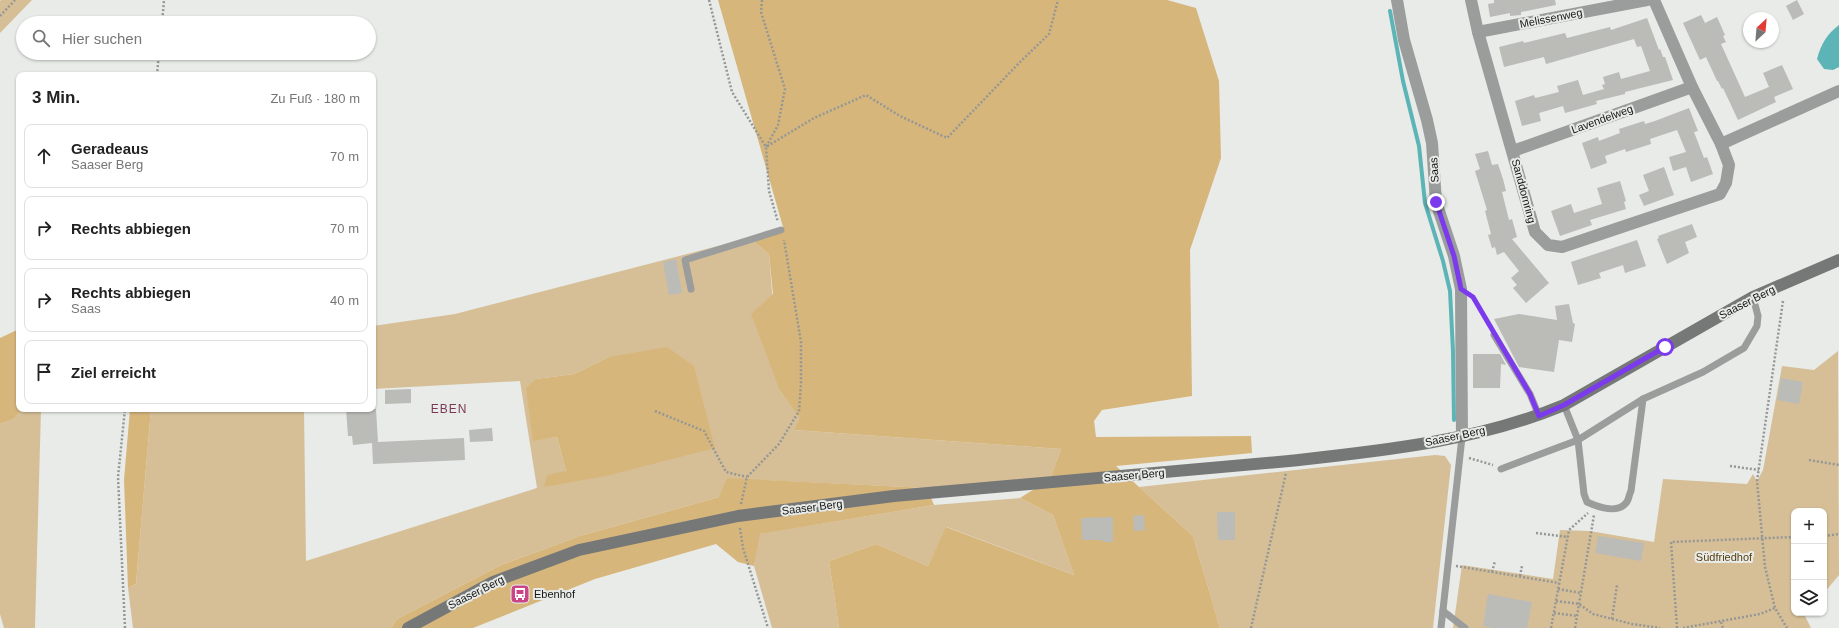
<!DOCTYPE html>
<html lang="de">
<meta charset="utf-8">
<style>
body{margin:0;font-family:Arial,sans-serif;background:#f2f2f2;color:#222}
.controls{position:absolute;right:12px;bottom:12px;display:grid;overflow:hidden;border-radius:8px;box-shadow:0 1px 3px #0004}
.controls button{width:36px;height:36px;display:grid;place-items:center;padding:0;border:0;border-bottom:1px solid #e0e0e0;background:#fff;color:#222;font:20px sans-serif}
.compass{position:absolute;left:1743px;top:12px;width:36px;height:36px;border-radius:50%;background:#fff;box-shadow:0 1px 3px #0004;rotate:26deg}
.stop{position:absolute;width:12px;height:12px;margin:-9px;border:3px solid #7c3aed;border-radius:50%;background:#fff}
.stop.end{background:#7c3aed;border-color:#fff;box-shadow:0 1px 4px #0008}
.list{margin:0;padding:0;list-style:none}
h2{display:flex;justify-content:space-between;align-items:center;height:52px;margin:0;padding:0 16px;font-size:17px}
h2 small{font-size:13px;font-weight:400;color:#767676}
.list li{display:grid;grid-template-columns:26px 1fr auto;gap:12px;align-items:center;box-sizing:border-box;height:64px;margin:0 8px 8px;padding:0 8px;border:1px solid #e0e0e0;border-radius:8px}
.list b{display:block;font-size:15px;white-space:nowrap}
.list p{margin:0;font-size:13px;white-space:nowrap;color:#767676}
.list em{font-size:13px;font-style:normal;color:#767676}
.icon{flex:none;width:22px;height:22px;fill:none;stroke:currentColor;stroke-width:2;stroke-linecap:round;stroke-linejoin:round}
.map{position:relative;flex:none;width:1839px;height:628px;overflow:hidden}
.search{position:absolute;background:#fff;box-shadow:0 1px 3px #0004;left:16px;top:16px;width:360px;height:44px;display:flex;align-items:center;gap:10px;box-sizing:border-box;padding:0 14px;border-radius:22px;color:#767676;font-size:15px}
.panel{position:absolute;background:#fff;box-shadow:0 1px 3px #0004;left:16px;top:72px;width:360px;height:340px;border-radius:8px}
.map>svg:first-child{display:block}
.green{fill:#d6bf97;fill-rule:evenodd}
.forest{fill:#d7b67c}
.water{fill:#5cb4b6}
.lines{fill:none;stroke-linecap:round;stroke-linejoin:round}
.stream{stroke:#5cb4b6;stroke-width:4}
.building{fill:#bbbbb8}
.path{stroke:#959795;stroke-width:2.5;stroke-dasharray:2 2;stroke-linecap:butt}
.lane{stroke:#9b9d9c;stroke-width:7}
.street{stroke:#9b9d9c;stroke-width:12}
.secondary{stroke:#767877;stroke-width:12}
.route{stroke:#7c3aed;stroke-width:5}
.labels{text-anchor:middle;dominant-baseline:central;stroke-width:4;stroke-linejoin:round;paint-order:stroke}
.street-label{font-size:11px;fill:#161615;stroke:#e8ebe8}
.park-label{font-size:11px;fill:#574012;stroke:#e8ebe8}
.poi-label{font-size:11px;fill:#161615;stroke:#e8ebe8;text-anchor:start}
.neighbourhood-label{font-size:12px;letter-spacing:1px;fill:#7b3856;stroke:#e8ebe8}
</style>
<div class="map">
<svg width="1839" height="628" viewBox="0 0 1839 628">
<rect width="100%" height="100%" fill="#e8ebe8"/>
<g class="green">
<path d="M1 0H32L0 33V1Z"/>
<path d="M749 238 769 254 780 391 801 418 794 430 1061 449 1050 479 927 488 761 480 719 497 580 536 501 565 397 619 391 628H133L128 588 136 584 151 409H304L306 561 537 488 520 381 373 389V326L455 314ZM609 357 606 476 566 471 557 437 533 440 536 379 574 374Z"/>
<path d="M1838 351 1839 575 1824 593V511H1794V613H1807L1805 616 1811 628H1453L1462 565 1553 579 1560 530 1590 531 1654 542 1663 479 1747 484 1753 474 1757 481 1763 470 1782 366 1814 370Z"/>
<path d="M22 409H41L35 628H4L0 614V424L14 419Z"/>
<path d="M1435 455 1445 456 1451 465 1433 628H1220L1193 536 1139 487Z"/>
<path d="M1020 498 1053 515 1074 575 947 527 928 566 876 544 829 561 839 628H772L754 566 759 534 934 505Z"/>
</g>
<g class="forest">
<path d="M718 0H1167L1196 8 1219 81 1221 158 1190 250 1192 396 1102 410 1094 421 1096 437 1251 436 1252 453 1116 466 1193 536 1220 628H839L829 561 876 544 928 566 946 527 1074 575 1053 515 1020 498 1050 479 1061 449 794 430 800 418 780 391 751 314 773 294 769 254 749 238 783 227Z"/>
<path d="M19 329V409H22L14 419 0 424V338Z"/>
<path d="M667 347 694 366 715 448 606 476 544 487 547 475 566 471 557 437 533 441 526 388 536 379 574 374 609 357Z"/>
<path d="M130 409H151L136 584 128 588 124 480Z"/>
<path d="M727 478 927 488 934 505 760 534 754 566 738 562 716 544 595 579 473 628H391L397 619 501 565 580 536 719 497Z"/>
</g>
<path class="water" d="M1839 25V67L1833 70 1824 69 1817 59C1821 44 1827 34 1839 25Z"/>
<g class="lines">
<path class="stream" d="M1390 11 1403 81 1419 146 1425 203 1443 261 1450 291 1453 351 1454 420"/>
</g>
<g class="building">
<path d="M1494 0H1555L1556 5 1521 12V15L1510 16V13L1490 17 1488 4 1494 3Z"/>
<path d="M1797 0 1804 14 1793 20 1786 6Z"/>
<path d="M1701 15 1705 23 1717 17 1725 35 1723 36 1726 42 1721 44 1745 97 1769 87 1763 73 1782 65 1793 89 1774 97 1776 102 1738 120 1723 88 1722 89 1718 81H1717L1706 57 1700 60 1683 23Z"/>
<path d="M1647 18 1659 50 1660 49 1663 57H1665L1673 80 1625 92V94L1596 101 1597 104 1565 113 1563 106 1539 113 1541 121 1522 126 1515 101 1534 95 1535 98 1559 92 1557 86 1578 80 1583 95 1604 89 1602 85 1605 84 1603 77 1619 72 1621 79 1650 71 1641 46 1637 47 1634 39 1546 64 1544 57 1504 67 1499 47 1523 41 1524 43 1565 33 1567 38 1610 27 1611 30Z"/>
<path d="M1689 108 1698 131 1694 132 1704 158 1707 157 1713 174 1691 182 1686 167 1673 171 1669 157 1686 152 1677 130 1650 139 1651 144 1626 152 1625 149 1605 156 1607 163 1591 169 1582 143 1598 137 1599 141 1620 133 1619 129 1644 121 1645 124 1655 121Z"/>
<path d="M1488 151 1492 165 1498 164 1503 179 1506 191 1502 192 1509 220 1512 219 1517 237 1512 239 1549 283 1526 303 1513 288 1517 285 1511 278 1519 271 1504 252 1497 255 1495 247 1492 248 1488 235 1491 234 1485 211 1487 210 1475 171 1480 169 1475 154Z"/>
<path d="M1664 167 1674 195 1644 206 1639 195 1649 191 1643 175Z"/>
<path d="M1620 181 1626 201 1624 202 1626 209 1590 220 1592 225 1560 236 1551 211 1571 204 1574 213 1602 204 1597 188Z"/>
<path d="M1692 224 1697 237 1685 242 1689 253 1667 264 1657 239 1659 238 1658 236Z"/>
<path d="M1637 240 1646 266 1625 273 1623 265 1599 273 1601 278 1578 285 1571 262Z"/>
<path d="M676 259 682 293 669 295 663 262Z"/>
<path d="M1569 304 1573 323 1575 324 1572 342 1559 340 1554 372 1519 367 1494 319 1519 314 1557 320 1555 306Z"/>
<path d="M1473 354H1500L1506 365 1501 364 1500 388H1473Z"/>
<path d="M1781 378 1803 382 1799 404 1777 400Z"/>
<path d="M411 389V403L385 404V390Z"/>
<path d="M346 409H376L378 442 464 438 465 460 373 464 372 443 353 445 352 436H348Z"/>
<path d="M492 428 493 441 470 442 469 430Z"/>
<path d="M1217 512H1235V540H1218Z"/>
<path d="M1144 515 1145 530 1134 531 1133 516Z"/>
<path d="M1113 517V542H1103L1102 540H1082L1081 518Z"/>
<path d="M1598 536 1644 543 1641 561 1595 553Z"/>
<path d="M1488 594 1532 602 1527 628H1493L1483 626Z"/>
</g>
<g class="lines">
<g class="path">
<path d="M709 0 732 92 766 147 769 191 778 222"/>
<path d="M762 0 761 12 785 89 778 125 766 147 814 118 866 95 900 116 947 138 1020 62 1049 34 1058 0"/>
<path d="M0 16 15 0"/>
<path d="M162 23 164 0"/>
<path d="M157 75 159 53"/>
<path d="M1474 299 1489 326"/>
<path d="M1783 301 1757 481 1765 567 1775 608 1787 628"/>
<path d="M655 411 704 431 726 472 747 477"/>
<path d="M1469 458 1493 465"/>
<path d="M1809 460 1839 465"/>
<path d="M1730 466 1759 470"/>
<path d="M741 504 747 477 779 444 799 411 801 384V342L784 240"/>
<path d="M740 528 743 548 768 628"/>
<path d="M1536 533 1568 537"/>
<path d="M1824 536 1839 534"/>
<path d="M1456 566 1559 583"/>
<path d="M1492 572 1495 561"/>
<path d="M1520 576 1522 566"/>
<path d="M1558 589 1581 593"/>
<path d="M1556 601 1579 604 1593 614 1632 624 1660 628"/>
<path d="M1554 613 1577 616"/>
<path d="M1612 619 1617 585"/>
<path d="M1721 622 1723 628"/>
<path d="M125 628 118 477 125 409"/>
<path d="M1251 628 1286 473"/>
<path d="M1551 628 1569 530 1588 513"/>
<path d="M1575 628 1594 515"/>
<path d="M1677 628 1671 542 1794 537"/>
<path d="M1683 628 1760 614 1775 608"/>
</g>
<g class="lane">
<path d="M691 289 685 260 781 230"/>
<path d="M1494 335 1530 394 1539 416"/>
<path d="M1564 405 1578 440 1584 494 1587 502C1598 507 1617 514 1626 503 1629 500 1629 494 1631 491L1643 399"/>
<path d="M1501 469 1578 440 1643 399 1703 372 1744 348 1757 326 1758 316 1753 297"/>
<path d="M1443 611 1465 628"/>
<path d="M1441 628 1462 437"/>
</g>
<g class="street">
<path d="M1397 0 1404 40 1427 120 1432 143 1436 202 1454 256 1461 289 1462 437"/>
<path d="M1471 0 1478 32 1535 232 1548 245 1562 247 1720 194 1726 183 1729 165 1721 144 1692 87 1654 0"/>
<path d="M1478 32 1647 0"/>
<path d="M1721 144 1839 91"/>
<path d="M1513 151 1692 87"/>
</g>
<path class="secondary" d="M408 628 493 582 579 550 738 516 894 496 1289 461C1381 451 1478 441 1564 405L1753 297 1839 260"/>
</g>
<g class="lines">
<path class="route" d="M1436 202 1454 256 1461 289 1473 297 1530 394 1539 416 1564 405 1665 347"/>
</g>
<defs>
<symbol id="bus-square" viewBox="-11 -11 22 22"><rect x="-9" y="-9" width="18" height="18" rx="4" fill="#ca4587" stroke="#e8ebe8"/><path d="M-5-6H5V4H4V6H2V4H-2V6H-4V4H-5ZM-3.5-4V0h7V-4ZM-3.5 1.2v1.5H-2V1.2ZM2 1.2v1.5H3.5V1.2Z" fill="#fff"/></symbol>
</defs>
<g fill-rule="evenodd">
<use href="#bus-square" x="509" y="583" width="22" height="22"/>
</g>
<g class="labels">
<g class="street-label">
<text transform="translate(1551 18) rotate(-11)">Melissenweg</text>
<text transform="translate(1602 119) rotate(-20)">Lavendelweg</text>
<text transform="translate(1434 170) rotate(-94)">Saas</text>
<text transform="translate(1524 191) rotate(75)">Sanddornring</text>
<text transform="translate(1747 302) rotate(-27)">Saaser Berg</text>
<text transform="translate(1455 436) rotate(-12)">Saaser Berg</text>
<text transform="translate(1134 475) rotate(-5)">Saaser Berg</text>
<text transform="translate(812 507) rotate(-7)">Saaser Berg</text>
<text transform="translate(476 592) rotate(-27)">Saaser Berg</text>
</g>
<g class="park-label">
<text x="1724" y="557">Südfriedhof</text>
</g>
<g class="poi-label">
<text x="534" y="594">Ebenhof</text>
</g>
<g class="neighbourhood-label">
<text x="449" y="409">EBEN</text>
</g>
</g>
</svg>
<div class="controls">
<button>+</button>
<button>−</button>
<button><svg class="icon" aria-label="layers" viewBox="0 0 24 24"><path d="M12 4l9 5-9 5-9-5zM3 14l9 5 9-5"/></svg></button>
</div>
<svg class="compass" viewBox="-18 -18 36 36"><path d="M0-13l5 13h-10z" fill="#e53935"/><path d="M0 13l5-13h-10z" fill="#767676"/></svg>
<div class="stop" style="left:1665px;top:347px"></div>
<div class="stop end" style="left:1436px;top:202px"></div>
<div class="search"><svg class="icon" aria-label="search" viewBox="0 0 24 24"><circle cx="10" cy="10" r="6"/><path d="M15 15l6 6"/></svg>Hier suchen</div>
<section class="panel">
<h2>3 Min.<small>Zu Fuß · 180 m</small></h2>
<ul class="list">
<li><svg class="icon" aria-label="ahead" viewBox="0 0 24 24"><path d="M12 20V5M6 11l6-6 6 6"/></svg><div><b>Geradeaus</b><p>Saaser Berg</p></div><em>70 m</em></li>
<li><svg class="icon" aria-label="right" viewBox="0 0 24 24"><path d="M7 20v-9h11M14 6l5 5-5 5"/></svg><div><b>Rechts abbiegen</b></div><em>70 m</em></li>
<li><svg class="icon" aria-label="right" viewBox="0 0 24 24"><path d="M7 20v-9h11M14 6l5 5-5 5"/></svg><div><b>Rechts abbiegen</b><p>Saas</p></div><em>40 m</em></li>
<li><svg class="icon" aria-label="arrive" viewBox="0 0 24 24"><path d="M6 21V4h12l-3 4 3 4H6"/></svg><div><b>Ziel erreicht</b></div></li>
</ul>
</section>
</div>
